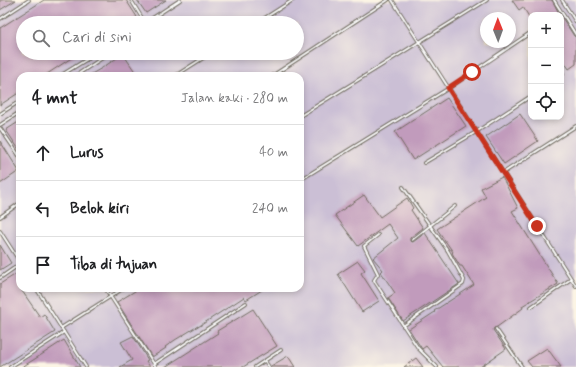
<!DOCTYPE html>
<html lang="id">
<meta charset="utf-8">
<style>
body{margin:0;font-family:Mynerve,sans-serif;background:#f2f2f2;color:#202124}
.controls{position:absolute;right:12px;top:12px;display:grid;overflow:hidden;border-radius:8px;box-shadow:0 2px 6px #0003}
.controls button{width:36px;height:36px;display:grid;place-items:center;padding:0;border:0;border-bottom:1px solid #e0e0e0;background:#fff;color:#202124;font:20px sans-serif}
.compass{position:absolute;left:480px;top:12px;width:36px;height:36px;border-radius:50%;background:#fff;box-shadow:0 2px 6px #0003;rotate:359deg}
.stop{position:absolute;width:12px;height:12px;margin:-9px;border:3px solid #c8321e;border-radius:50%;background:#fff}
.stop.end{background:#c8321e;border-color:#fff;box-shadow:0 1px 4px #0008}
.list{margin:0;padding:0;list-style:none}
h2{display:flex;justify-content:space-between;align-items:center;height:52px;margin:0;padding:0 16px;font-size:17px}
h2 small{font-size:13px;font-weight:400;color:#757577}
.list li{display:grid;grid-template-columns:26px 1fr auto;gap:12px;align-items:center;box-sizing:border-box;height:56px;padding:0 16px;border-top:1px solid #e0e0e0}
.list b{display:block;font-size:15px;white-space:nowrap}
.list em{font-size:13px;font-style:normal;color:#757577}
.icon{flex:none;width:22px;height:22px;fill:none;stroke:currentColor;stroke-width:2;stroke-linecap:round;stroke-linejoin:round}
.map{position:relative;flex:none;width:576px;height:367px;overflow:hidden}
.search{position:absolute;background:#fff;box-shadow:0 2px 6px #0003;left:16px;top:16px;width:288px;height:44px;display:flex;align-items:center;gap:10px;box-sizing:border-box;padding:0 14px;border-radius:22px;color:#757577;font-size:15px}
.panel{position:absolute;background:#fff;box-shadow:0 2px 6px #0003;left:16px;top:72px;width:288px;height:220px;border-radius:12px}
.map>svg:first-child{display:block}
.industrial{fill:#cbbfd5;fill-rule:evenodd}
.building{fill:#c19bbc}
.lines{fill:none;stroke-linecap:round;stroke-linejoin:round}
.service-casing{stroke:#706b60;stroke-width:4}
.service{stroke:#fff;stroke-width:2}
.route{stroke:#c8321e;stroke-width:5}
</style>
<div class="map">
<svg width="576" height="367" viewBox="0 0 576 367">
<rect width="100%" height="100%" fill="#fcf5e5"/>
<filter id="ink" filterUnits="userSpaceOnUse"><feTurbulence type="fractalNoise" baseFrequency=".025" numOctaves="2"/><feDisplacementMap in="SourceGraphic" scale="8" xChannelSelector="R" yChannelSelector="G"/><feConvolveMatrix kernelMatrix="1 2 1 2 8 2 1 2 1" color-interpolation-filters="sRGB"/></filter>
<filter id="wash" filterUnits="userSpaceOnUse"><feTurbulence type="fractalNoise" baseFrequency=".012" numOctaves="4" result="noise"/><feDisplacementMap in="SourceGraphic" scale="16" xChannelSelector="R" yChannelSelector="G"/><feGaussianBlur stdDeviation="0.9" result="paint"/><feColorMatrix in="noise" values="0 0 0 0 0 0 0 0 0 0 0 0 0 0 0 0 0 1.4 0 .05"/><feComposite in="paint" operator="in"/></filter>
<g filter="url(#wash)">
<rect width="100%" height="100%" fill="#efe1c1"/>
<path class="industrial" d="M0 0H576V367H0ZM531 15H561V117H531ZM486 18H510V42H486ZM23 23H297V53H23ZM20 76H300V288H20Z"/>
<g id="blocks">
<g class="building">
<path d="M0 0H16L0 10Z"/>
<path d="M44 0H126L137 17 127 23H23V53H79L44 76H20V92L0 105V28Z"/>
<path d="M137 0H166L146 13Z"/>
<path d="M512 0H552L560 15H531V20L523 7 519 10Z"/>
<path d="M561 16 574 36 576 37V64L569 69 561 57Z"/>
<path d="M123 54 138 76H88L102 68Z"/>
<path d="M447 98 466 126 413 160 395 132Z"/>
<path d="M520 114 538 141 504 164 486 137Z"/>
<path d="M20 121V151L6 130Z"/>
<path d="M0 141 19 171 0 184Z"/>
<path d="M502 177 518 208 512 211 558 284 522 306 523 308 497 327 494 328 493 330 506 349 480 367H443L426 346 422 349 420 346 409 329 435 312 434 311 474 285 462 266H460L452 253 453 252 437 229 486 197 481 188Z"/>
<path d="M364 195 380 217 407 198 413 208 411 210 423 228 410 238V241L413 242 425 233 459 284 403 321 388 298 395 293 381 272 383 270 373 258 398 238 388 224 358 246 335 215Z"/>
<path d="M0 245 11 263 0 270Z"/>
<path d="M358 261 365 270 361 273 379 301 362 312 338 274Z"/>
<path d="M16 274 20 281V288L40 317 44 314 55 332 0 367V284Z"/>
<path d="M140 288H265L246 300 244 297 198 327V326L175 340 165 347 166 348 152 357 117 302Z"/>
<path d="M253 309 277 346 243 367H165L218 333 217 331Z"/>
<path d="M133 336 148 360 146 361 150 367H120L132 360 121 342Z"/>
<path d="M64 340 80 367H22L38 357Z"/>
<path d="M547 348 561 367H532L527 361Z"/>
<path d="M288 356 295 367H271V366Z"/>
<path d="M416 358 423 367H404Z"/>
</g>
</g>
</g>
<g filter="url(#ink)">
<use href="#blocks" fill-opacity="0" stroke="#706b60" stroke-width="1"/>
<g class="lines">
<defs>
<g id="service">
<path d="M131 0 145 23"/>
<path d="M392 0 576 286"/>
<path d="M554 0 576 35"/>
<path d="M562 0 576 22"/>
<path d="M0 19 29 0"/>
<path d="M145 23 180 0"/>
<path d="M257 23 293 0"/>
<path d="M60 76 97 53"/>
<path d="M75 76 110 53"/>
<path d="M175 76 211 53"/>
<path d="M272 76 388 0"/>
<path d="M561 76 563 74"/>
<path d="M0 114 20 101"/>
<path d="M300 116 487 0"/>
<path d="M0 125 20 112"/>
<path d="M0 128 20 157"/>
<path d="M424 163 476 132 531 96"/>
<path d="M503 173 576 126"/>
<path d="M300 180 449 88 530 33"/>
<path d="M0 217 20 203"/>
<path d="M0 231 20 262"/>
<path d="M378 235 364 246 378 274 374 280 375 282 418 348 437 367"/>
<path d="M412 240 455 206"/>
<path d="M0 278 20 264"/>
<path d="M36 288 86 367"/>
<path d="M105 288 156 367"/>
<path d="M531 307 571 279"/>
<path d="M403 326 463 284 464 280 448 251 403 187"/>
<path d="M61 328 124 288"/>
<path d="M496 329 522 367"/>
<path d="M265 361 269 367"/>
<path d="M154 364 246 303"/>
<path d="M10 367 64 332"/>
<path d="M255 367 281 350"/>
</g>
</defs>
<use href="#service" class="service-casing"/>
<use href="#service" class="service"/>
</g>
</g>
<g class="lines" filter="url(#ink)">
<path class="route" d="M472 72 448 88 537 226"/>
</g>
</svg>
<div class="controls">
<button>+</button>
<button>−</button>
<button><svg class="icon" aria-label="locate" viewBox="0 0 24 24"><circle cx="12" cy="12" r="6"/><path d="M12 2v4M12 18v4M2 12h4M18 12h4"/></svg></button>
</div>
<svg class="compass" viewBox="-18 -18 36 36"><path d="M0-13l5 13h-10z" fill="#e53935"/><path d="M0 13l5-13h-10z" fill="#757577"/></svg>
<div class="stop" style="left:472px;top:72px"></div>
<div class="stop end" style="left:537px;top:226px"></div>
<div class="search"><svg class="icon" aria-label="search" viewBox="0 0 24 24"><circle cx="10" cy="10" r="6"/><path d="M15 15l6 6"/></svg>Cari di sini</div>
<section class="panel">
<h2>4 mnt<small>Jalan kaki · 280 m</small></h2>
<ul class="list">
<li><svg class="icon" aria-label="ahead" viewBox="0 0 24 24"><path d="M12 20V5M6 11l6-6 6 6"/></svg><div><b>Lurus</b></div><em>40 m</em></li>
<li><svg class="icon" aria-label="left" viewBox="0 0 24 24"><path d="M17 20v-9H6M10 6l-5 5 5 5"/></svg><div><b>Belok kiri</b></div><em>240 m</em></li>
<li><svg class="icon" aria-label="arrive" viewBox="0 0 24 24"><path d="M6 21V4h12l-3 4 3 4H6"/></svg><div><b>Tiba di tujuan</b></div></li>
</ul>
</section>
</div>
